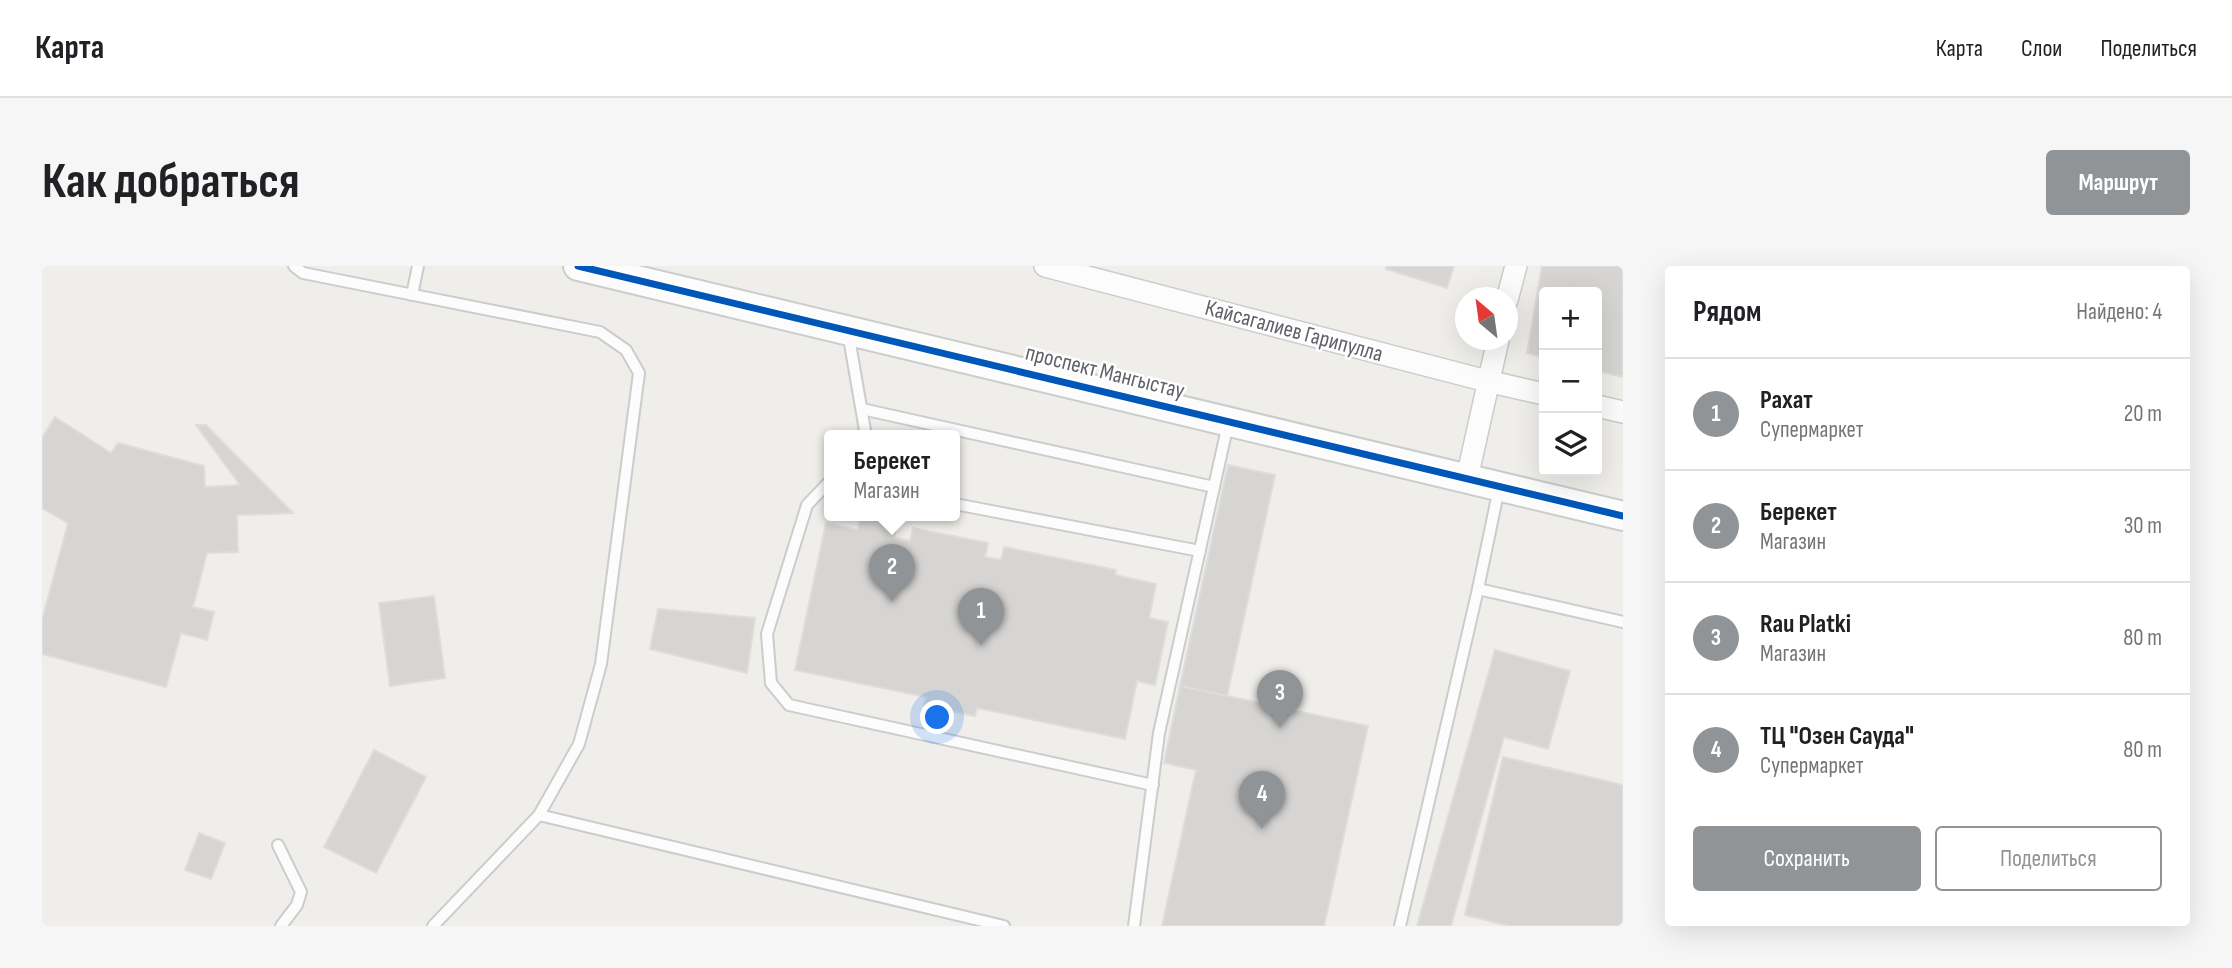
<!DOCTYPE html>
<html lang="ru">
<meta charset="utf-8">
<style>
body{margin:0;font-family:"Sofia Sans Condensed",sans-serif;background:#f6f6f6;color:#202124}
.controls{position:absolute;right:21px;top:21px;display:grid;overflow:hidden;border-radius:7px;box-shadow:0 7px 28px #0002}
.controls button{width:63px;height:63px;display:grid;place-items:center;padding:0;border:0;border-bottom:2px solid #e0e0e0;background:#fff;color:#202124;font:35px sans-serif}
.compass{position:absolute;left:1413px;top:21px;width:63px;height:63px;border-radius:50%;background:#fff;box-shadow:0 7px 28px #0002;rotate:331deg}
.you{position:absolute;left:896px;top:452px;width:24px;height:24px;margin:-18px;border:5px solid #fff;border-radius:50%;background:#1a73e8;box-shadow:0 0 0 10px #1a73e833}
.badge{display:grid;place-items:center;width:46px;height:46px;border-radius:50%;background:#919496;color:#fff;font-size:23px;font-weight:700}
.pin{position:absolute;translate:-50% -58px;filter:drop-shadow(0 2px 4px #0008)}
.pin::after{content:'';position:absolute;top:37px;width:24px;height:21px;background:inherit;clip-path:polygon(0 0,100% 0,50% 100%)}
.popup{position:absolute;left:782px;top:164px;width:136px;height:91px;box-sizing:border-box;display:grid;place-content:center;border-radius:7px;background:#fff;filter:drop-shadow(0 2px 5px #0005);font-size:23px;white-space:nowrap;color:#757577}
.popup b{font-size:26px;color:#202124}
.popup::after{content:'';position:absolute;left:50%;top:100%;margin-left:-14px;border:14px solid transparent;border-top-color:#fff}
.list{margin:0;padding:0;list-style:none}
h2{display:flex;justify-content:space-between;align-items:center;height:91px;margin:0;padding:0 28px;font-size:30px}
h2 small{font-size:23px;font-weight:400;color:#757577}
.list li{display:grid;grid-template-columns:46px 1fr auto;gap:21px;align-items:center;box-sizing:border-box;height:112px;padding:0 28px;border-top:2px solid #e0e0e0}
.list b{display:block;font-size:26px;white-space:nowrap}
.list p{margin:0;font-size:23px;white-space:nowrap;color:#757577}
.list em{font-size:23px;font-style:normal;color:#757577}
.actions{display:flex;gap:14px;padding:21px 28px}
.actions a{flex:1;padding:16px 0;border:2px solid #919496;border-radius:7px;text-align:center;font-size:24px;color:#919496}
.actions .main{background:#919496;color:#fff}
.icon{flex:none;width:38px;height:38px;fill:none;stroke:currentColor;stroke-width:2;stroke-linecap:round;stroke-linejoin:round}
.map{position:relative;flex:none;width:1581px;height:660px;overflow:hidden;border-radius:7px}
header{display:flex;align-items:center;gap:42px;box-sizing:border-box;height:98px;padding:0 35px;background:#fff;border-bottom:2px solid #e0e0e0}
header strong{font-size:33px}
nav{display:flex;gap:38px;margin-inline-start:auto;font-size:24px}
.intro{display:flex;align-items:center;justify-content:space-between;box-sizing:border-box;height:168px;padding:0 42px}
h1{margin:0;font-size:49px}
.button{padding:18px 32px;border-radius:7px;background:#919496;color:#fff;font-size:24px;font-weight:700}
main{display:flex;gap:42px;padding:0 42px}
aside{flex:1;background:#fff;border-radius:7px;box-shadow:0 7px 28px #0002}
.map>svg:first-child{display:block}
.building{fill:#d6d5d3;stroke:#deddd9;stroke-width:2}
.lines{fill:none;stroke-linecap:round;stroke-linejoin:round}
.service-casing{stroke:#cbcccc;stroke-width:14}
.minor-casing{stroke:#cbcccc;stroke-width:24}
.tertiary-casing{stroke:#cbcccc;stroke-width:32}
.service{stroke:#fdfcfc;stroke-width:10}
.minor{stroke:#fdfcfc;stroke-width:21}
.tertiary{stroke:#fdfcfc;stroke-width:28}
.cycleway-casing{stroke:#fff;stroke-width:11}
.cycleway{stroke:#0057b8;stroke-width:7}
.labels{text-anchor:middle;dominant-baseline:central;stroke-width:5;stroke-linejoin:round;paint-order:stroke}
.street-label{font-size:23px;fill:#5f6368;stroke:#fff}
</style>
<header>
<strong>Карта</strong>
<nav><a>Карта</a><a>Слои</a><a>Поделиться</a></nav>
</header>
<div class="intro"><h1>Как добраться</h1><a class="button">Маршрут</a></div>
<main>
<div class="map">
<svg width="1581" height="660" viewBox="0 0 1581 660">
<rect width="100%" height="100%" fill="#efeeea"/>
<g class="building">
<path d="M1345 0H1412L1405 22 1344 3Z"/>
<path d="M1500 0H1581V111L1555 105V26H1502V92L1485 87Z"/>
<path d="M13 151 69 187 76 177 162 200 163 221 198 219 154 159H164L251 247 195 249 196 286 165 287 151 341 172 346 165 374 139 367 124 421 0 388V354L26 257 0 242V172Z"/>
<path d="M1186 199 1233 209 1185 430 1138 420Z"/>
<path d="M818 251 855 258 852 272 868 275 871 262 946 277 943 291 959 294 962 281 1074 304 1073 309 1114 318 1107 352 1126 356 1113 419 1095 415 1083 473 935 442 933 450 882 440 884 431 753 404 784 257 816 264Z"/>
<path d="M392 330 403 412 348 420 337 337Z"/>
<path d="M616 343 713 352 705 407 608 383Z"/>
<path d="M1453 384 1528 405 1506 483 1462 471 1409 660H1375Z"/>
<path d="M1138 420 1326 460 1282 660H1120L1154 504 1122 497Z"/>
<path d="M332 484 384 511 334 607 282 581Z"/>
<path d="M1461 491 1581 519V660H1468L1423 649Z"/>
<path d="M157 567 183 577 169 613 143 604Z"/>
</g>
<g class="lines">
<defs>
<g id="service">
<path d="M252 0 261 7 558 66 584 84 597 107 559 398 537 478 497 549 391 660"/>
<path d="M370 29 376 0"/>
<path d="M806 66 824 170"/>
<path d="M820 143 1172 221"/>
<path d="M787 216 765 239 725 368 729 417 747 439 1111 519"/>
<path d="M913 238 1158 285"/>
<path d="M1436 323 1581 356"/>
<path d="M497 549 962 660"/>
<path d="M236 579 259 626 255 639 239 660"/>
<path d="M1092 660 1117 467 1186 158"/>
<path d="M1358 660 1436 323 1457 222"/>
</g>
<g id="minor">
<path d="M1003 0 1445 115 1502 128"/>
<path d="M1465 34 1474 0"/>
<path d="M1555 140 1581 146"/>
<path d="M1425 212 1456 74"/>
</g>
<path id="tertiary" d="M536 0 1581 250"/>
</defs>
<use href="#service" class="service-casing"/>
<use href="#minor" class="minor-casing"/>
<use href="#tertiary" class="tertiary-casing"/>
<use href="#service" class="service"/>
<use href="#minor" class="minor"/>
<use href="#tertiary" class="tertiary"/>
<defs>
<path id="cycleway" d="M536 0 1581 250"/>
</defs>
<use href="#cycleway" class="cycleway-casing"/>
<use href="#cycleway" class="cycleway"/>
</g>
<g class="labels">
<g class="street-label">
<text transform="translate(1252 65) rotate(15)">Кайсагалиев Гарипулла</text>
<text transform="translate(1063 106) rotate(14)">проспект Мангыстау</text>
</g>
</g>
</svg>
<div class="controls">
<button>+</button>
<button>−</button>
<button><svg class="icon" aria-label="layers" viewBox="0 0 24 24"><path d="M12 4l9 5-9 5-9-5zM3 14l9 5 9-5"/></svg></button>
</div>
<svg class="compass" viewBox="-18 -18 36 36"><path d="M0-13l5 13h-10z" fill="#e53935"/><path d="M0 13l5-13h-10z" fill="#757577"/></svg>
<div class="you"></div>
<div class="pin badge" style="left:939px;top:380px">1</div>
<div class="pin badge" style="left:850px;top:336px">2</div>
<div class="popup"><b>Берекет</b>Магазин</div>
<div class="pin badge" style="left:1238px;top:462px">3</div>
<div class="pin badge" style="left:1220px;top:563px">4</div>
</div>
<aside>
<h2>Рядом<small>Найдено: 4</small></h2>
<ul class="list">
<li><span class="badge">1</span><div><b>Рахат</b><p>Супермаркет</p></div><em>20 m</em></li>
<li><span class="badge">2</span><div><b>Берекет</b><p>Магазин</p></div><em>30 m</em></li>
<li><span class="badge">3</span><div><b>Rau Platki</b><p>Магазин</p></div><em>80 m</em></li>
<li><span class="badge">4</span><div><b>ТЦ &quot;Озен Сауда&quot;</b><p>Супермаркет</p></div><em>80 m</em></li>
</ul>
<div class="actions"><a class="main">Сохранить</a><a>Поделиться</a></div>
</aside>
</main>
